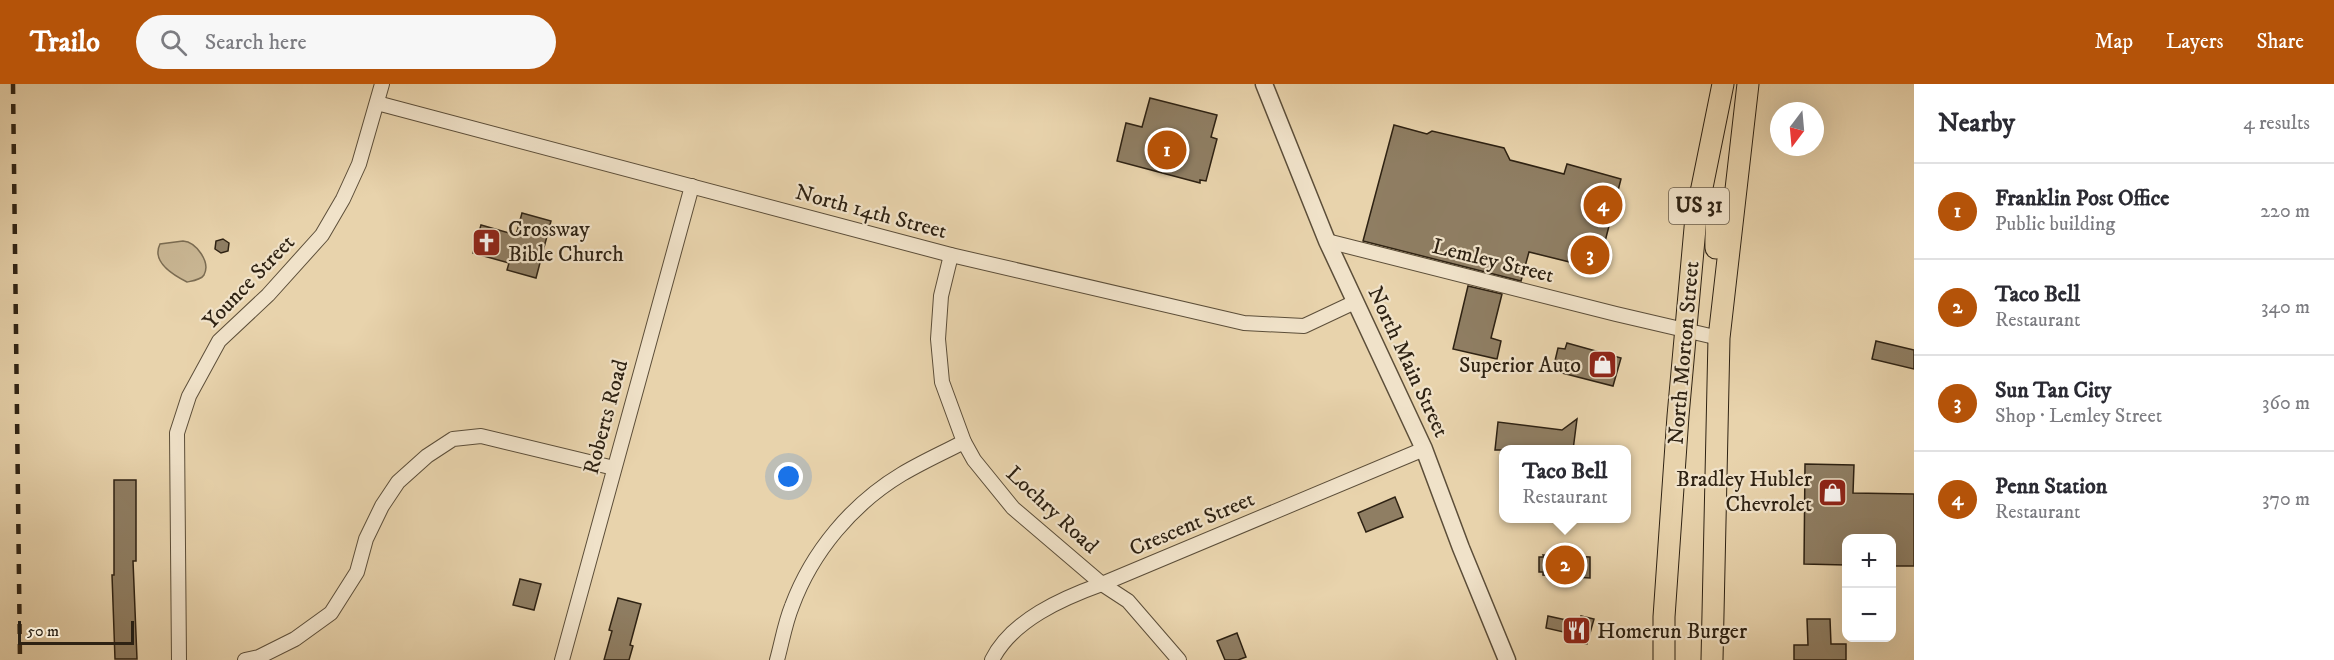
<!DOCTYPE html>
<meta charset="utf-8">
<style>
body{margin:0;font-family:"IM FELL DW Pica",serif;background:#f7f7f7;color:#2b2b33}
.controls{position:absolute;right:18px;bottom:18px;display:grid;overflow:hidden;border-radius:12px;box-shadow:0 6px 24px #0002}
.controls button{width:54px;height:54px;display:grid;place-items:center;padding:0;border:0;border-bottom:2px solid #e1e1e2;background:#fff;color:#2b2b33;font:30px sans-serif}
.compass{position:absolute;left:1770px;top:18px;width:54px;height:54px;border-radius:50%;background:#fff;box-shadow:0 6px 24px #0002;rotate:196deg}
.scale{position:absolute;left:18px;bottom:15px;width:116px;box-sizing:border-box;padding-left:6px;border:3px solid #2e2213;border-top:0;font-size:16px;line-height:21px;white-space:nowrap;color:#2e2213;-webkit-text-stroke:4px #f0e2c9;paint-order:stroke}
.you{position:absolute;left:789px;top:393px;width:21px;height:21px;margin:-15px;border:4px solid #fff;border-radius:50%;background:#1a73e8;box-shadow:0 0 0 9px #1a73e833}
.badge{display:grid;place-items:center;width:39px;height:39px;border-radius:50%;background:#b45309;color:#fff;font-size:20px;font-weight:700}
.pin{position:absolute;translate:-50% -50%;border:3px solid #fff;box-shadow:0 2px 6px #0006}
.popup{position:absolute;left:1499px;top:361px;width:132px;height:78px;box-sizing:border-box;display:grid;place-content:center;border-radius:12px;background:#fff;filter:drop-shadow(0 2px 4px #0005);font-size:20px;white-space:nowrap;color:#7c7c81}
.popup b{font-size:22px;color:#2b2b33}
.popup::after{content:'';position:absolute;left:50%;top:100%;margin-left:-12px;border:12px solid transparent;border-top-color:#fff}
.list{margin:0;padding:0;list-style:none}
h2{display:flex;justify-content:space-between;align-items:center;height:78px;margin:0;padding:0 24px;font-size:26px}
h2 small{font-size:20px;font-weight:400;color:#7c7c81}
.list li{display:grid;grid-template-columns:39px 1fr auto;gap:18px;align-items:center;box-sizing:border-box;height:96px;padding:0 24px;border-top:2px solid #e1e1e2}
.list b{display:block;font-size:22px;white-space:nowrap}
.list p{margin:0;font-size:20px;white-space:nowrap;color:#7c7c81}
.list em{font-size:20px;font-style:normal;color:#7c7c81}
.icon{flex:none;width:33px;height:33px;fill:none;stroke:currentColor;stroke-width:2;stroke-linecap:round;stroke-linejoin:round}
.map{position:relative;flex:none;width:1914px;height:576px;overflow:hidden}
header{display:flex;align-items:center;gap:36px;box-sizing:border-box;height:84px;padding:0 30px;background:#b45309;color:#fff}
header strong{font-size:28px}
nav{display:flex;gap:33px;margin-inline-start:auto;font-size:21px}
.search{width:420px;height:54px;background:#f7f7f7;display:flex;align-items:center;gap:15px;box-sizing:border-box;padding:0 21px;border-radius:33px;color:#7c7c81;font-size:22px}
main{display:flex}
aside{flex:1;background:#fff}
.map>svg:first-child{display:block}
.green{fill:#c8b592;stroke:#7b6c52;stroke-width:1.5}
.building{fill:#8f7e63;stroke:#2e2213;stroke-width:1.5}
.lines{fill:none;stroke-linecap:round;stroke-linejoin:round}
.minor-casing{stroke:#5c4e39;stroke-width:16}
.tertiary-casing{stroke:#5c4e39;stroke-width:19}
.primary-casing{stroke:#2e2213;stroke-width:23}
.minor{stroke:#f0e2c9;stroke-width:14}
.tertiary{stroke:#f0e2c9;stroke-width:16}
.primary{stroke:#e8d3ac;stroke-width:21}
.rail{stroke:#2e2213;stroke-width:4.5;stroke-dasharray:10 10;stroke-linecap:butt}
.labels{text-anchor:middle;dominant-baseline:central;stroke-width:4.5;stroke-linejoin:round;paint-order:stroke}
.shield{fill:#f0e2c9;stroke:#685c4a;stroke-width:1.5}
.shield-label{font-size:21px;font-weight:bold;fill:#2e2213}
.street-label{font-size:22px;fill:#2e2213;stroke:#f0e2c9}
.poi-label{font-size:22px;fill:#2e2213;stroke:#f0e2c9;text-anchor:start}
</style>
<header>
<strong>Trailo</strong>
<div class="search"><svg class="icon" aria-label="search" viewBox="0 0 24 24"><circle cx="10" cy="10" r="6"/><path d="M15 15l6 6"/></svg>Search here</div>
<nav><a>Map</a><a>Layers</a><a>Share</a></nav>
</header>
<main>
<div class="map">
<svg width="1914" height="576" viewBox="0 0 1914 576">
<rect width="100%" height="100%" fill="#e8d3ac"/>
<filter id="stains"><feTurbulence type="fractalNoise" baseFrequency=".00333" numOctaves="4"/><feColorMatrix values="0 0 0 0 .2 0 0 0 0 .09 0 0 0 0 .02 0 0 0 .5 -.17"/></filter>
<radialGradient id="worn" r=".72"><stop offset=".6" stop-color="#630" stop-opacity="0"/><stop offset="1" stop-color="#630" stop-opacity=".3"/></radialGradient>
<path class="green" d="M183 157C196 158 211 178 204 191 201 196 192 197 187 198 173 191 151 178 160 160Z"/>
<g class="building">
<path d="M1150 14 1217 31 1211 53 1217 55 1206 97 1200 96V99L1117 77 1126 39 1142 43Z"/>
<path d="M1394 41 1427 50 1432 47 1504 64 1510 76 1564 90 1567 80 1621 95 1598 185 1529 168 1521 197 1363 157Z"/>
<path d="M522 129 551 137 536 194 507 186 509 179 473 169 481 141 516 151Z"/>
<path d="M223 155 229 159 228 167 221 169 215 165 216 157Z"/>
<path d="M1468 202 1502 210 1491 254 1501 257 1497 275 1453 265Z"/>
<path d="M1876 257 1914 266V285L1872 275Z"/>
<path d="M1567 259 1621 274 1613 302 1558 288 1560 282 1554 281 1558 264 1565 265Z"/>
<path d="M1577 335 1573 366H1495L1498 338 1562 346Z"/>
<path d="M1805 380 1854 381 1853 409 1914 410V482H1892V454H1846V481L1804 480Z"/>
<path d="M114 396H136V477H133L137 575H115L112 491H114Z"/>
<path d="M1395 413 1403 433 1366 448 1358 429Z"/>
<path d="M1543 471 1590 473V494L1543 491V488H1539V473H1544Z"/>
<path d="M520 495 541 500 534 526 513 521Z"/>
<path d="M618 514 641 520 630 561 633 562 629 576H604L612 547 609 546Z"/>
<path d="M1548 532 1580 539 1581 532 1594 535 1587 560 1576 558 1577 551 1546 544Z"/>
<path d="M1807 535H1830L1831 560H1846V576H1794V561H1808Z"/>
<path d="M1237 549 1246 573 1238 576H1225L1217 557Z"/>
</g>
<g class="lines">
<defs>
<g id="minor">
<path d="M377 19 951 171 1244 239 1304 242 1355 218"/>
<path d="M1327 157 1616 230 1719 254"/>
<path d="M951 171 941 212 938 255 942 298 964 358 974 376 1013 424 1102 500 1128 517 1179 576"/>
<path d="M179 576 177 349 189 312 219 257 268 211 322 151 343 115 359 80 382 0"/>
<path d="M245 576 259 573 295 555 331 529 357 488 366 455 382 422 398 398 427 372 453 355 481 352 614 384"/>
<path d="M562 576 692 102"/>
<path d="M777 576C782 558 785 539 792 522 812 468 852 420 902 390 922 378 944 368 964 358"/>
<path d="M992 576C1012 536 1063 514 1102 500L1424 365"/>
</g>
<path id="tertiary" d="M1264 0 1327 157 1424 365 1461 464 1507 576"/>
<g id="primary">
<path d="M1701 108C1723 133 1715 134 1716 164"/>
<path d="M1664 576V533L1678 332 1696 133 1723 0"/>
<path d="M1712 576 1719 254 1748 0"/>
</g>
</defs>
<use href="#minor" class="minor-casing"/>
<use href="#tertiary" class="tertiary-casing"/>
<use href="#primary" class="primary-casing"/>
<use href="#minor" class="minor"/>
<use href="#tertiary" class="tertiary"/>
<use href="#primary" class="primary"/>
<path class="rail" d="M13 0 20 576"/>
</g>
<defs>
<symbol id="church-square" viewBox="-11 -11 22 22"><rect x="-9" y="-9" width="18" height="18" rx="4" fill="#8f2418" stroke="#f0e2c9"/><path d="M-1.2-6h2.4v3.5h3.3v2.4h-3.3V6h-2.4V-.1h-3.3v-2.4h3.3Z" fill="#fff"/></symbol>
<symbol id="shop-square" viewBox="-11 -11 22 22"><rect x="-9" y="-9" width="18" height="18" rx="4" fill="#8f2418" stroke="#f0e2c9"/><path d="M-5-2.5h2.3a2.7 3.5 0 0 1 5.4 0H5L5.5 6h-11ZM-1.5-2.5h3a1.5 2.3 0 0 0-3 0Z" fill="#fff"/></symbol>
<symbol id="restaurant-square" viewBox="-11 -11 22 22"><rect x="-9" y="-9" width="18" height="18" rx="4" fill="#8f2418" stroke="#f0e2c9"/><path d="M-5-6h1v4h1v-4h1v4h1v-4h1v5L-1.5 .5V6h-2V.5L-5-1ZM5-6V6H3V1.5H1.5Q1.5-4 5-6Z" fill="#fff"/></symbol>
</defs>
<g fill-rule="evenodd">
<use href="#church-square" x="470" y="142" width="33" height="33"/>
<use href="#shop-square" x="1586" y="264" width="33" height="33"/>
<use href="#shop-square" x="1816" y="392" width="33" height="33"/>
<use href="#restaurant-square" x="1560" y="530" width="33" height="33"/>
</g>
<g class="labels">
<rect class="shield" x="1669" y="104" width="60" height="36" rx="4.5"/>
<g class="shield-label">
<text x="1699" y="122">US 31</text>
</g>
<g class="street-label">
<text transform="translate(871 128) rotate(15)">North 14th Street</text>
<text transform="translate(1493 177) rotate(14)">Lemley Street</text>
<text transform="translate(249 198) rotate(-46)">Younce Street</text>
<text transform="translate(1684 269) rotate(-85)">North Morton Street</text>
<text transform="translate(1408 278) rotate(65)">North Main Street</text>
<text transform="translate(606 333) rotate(-75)">Roberts Road</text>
<text transform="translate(1052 426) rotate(43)">Lochry Road</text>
<text transform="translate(1192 440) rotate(-23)">Crescent Street</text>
</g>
<g class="poi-label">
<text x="508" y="145">Crossway<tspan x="508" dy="25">Bible Church</tspan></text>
<text x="1581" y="281" text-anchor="end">Superior Auto</text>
<text x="1812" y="395" text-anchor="end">Bradley Hubler<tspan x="1812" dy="25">Chevrolet</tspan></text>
<text x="1597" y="547">Homerun Burger</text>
</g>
</g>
<rect width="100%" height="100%" filter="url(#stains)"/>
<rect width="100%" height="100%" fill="url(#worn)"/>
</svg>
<div class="controls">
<button>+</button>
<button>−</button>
</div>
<svg class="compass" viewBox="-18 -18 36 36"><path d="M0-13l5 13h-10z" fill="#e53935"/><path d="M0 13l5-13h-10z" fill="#7c7c81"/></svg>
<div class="scale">50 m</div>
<div class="you"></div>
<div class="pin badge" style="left:1167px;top:66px">1</div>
<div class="pin badge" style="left:1565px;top:481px">2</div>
<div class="popup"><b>Taco Bell</b>Restaurant</div>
<div class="pin badge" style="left:1590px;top:171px">3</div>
<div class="pin badge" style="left:1603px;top:121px">4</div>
</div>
<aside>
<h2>Nearby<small>4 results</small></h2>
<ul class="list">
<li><span class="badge">1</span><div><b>Franklin Post Office</b><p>Public building</p></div><em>220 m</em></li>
<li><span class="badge">2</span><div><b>Taco Bell</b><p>Restaurant</p></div><em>340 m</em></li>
<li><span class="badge">3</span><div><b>Sun Tan City</b><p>Shop · Lemley Street</p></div><em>360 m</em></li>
<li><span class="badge">4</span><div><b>Penn Station</b><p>Restaurant</p></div><em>370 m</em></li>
</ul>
</aside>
</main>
